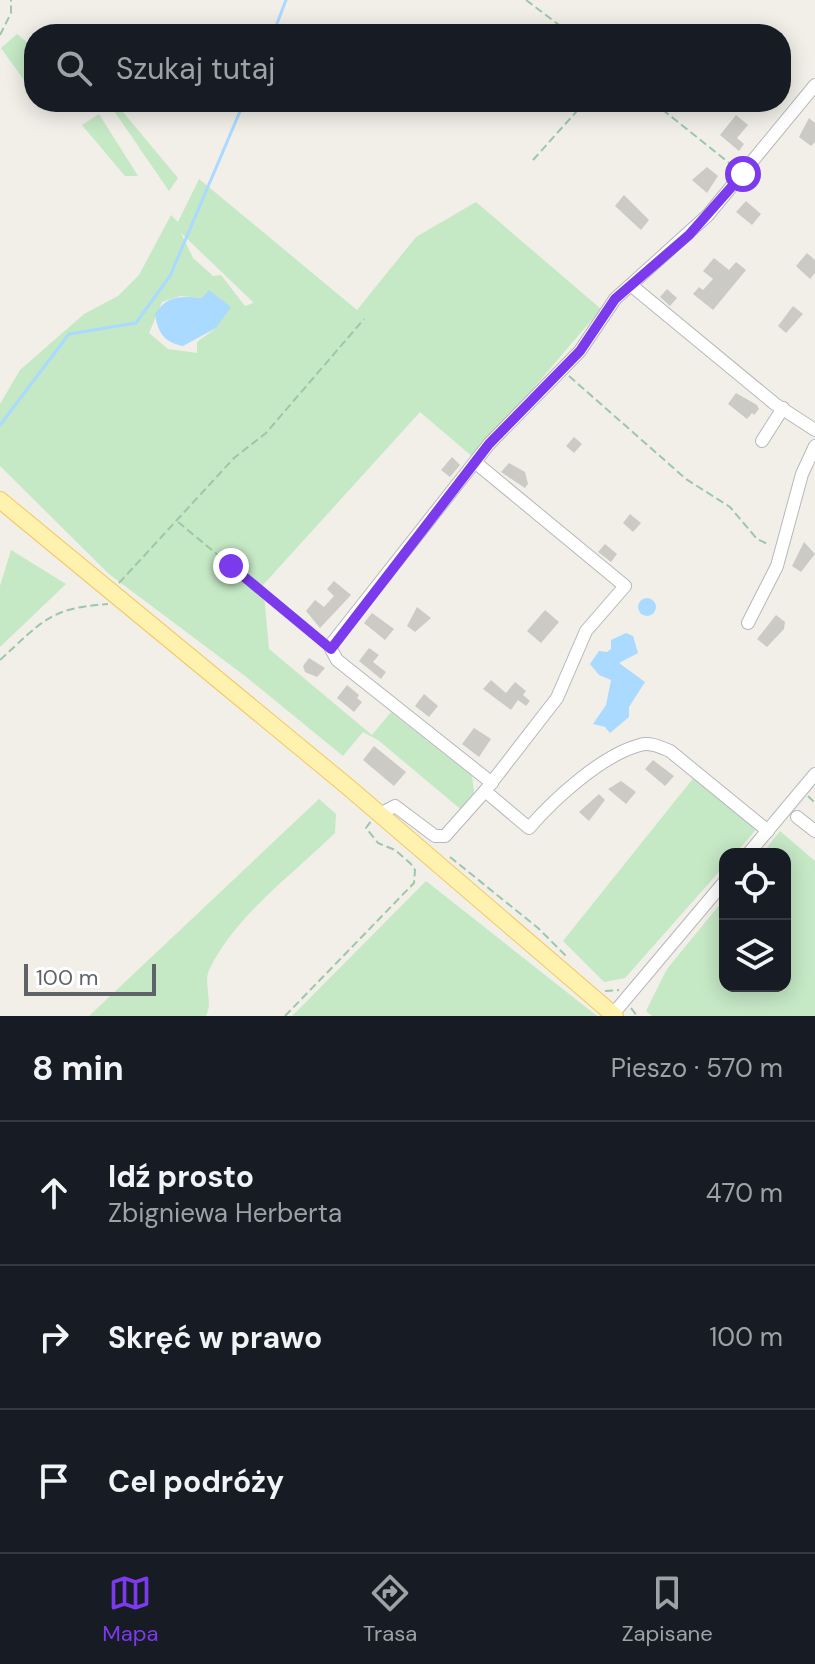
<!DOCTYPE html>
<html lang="pl">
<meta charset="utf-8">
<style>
body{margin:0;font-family:"DM Sans",sans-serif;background:#20242c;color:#f1f3f6}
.controls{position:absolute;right:24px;bottom:24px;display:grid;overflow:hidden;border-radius:16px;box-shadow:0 4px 20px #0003}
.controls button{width:72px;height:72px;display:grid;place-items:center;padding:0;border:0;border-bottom:2px solid #363941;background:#171b24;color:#f1f3f6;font:40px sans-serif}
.scale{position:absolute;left:24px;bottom:20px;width:132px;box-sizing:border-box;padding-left:8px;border:4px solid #5f6368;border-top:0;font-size:22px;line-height:28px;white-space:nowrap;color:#5f6368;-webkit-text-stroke:6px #fff;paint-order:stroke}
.stop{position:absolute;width:24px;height:24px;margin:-18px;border:6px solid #7c3aed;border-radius:50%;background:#fff}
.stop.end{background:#7c3aed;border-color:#fff;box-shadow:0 2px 8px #0008}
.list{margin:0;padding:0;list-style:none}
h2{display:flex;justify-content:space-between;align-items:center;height:104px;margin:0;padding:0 32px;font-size:34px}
h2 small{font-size:26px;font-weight:400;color:#9ea1a6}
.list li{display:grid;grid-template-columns:52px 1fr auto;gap:24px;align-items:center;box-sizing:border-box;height:144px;padding:0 32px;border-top:2px solid #363941}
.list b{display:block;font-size:30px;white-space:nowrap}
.list p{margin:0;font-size:26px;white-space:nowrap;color:#9ea1a6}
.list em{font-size:26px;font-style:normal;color:#9ea1a6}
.icon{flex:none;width:44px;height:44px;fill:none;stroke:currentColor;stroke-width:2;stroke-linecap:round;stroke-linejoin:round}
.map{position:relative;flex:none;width:815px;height:1016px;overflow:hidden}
.search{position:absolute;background:#171b24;box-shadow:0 4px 20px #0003;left:24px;right:24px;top:24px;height:88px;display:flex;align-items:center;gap:20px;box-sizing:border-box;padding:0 28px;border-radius:32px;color:#9ea1a6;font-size:30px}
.sheet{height:536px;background:#171b24}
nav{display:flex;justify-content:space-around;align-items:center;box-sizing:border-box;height:112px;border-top:2px solid #363941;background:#171b24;font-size:22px;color:#9ea1a6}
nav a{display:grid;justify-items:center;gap:4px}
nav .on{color:#7c3aed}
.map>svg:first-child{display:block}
.green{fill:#c5e8c5;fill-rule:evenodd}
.water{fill:#aadaff}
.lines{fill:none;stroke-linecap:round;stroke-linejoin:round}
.stream{stroke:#aadaff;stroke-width:3}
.building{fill:#cccac5}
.minor-casing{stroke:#b5b8bc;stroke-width:14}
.major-casing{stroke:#f2c960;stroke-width:18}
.path{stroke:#9cc7a9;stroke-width:2;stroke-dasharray:8 4;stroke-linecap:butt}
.minor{stroke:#fff;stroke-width:12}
.major{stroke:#fff2af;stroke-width:16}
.route{stroke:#7c3aed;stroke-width:10}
</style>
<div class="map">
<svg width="815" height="1016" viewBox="0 0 815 1016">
<rect width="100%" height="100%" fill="#f1efe8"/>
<g class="green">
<path d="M17 34 34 48V94L1 48Z"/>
<path d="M117 105 178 178 169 191 112 108Z"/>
<path d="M99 114 138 176H125L82 125Z"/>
<path d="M199 179 357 310 416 237 476 202 601 309 474 458 420 412 263 585 269 649 372 735 391 712 472 776 474 792 464 812 378 740 363 732 343 756 245 676 109 574 0 466V404L20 370 84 314 118 296 139 275 171 215 178 222ZM181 233 253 302V303L245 306 221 275 213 276 193 258ZM180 296 202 298 216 328 197 342V353L168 349 149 333 162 302Z"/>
<path d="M11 550 66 584 0 647V586Z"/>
<path d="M695 776 759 826 735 854H725V865L625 978 604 982 563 941Z"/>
<path d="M319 799 336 814 335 833C292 875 237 914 210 968 202 983 214 1001 206 1016H89Z"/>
<path d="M780 831 815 861V1016H652L646 1011 667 969 725 898V986H785V854H762Z"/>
<path d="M426 881 597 1016H292Z"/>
</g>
<g class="water">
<path d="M209 290 231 307 216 328 183 346C164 342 158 333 155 314 167 295 181 296 202 298Z"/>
<circle cx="647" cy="607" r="9"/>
<path d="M626 633 633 636 638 653 619 663 645 682 629 707V717L610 733 605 727 593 724 606 705 611 680 599 675 590 664 599 651 607 652 611 649V640Z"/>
</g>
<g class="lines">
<g class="stream">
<path d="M273 34 286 0"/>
<path d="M0 425 69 334 136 323 170 276 244 102"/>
</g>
</g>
<g class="building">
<path d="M736 115 748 125 737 138 744 144 739 151 720 135Z"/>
<path d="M809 118 815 123V142L811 146 799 137Z"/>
<path d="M707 167 718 176 707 193 692 180Z"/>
<path d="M624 195 649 220 641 230 615 206Z"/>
<path d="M746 201 761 214 752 225 736 212Z"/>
<path d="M807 253 815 260V273L810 279 796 266Z"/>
<path d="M714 258 729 270 736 262 746 270 713 310 693 294 699 287 703 290 713 279 703 271Z"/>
<path d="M667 289 677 298 670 306 660 297Z"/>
<path d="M793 306 803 314 786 333 778 326Z"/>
<path d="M736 393 757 405 759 409 754 415 752 413 747 419 728 404Z"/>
<path d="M574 437 582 444 574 453 566 446Z"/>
<path d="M452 457 460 465 450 477 441 470Z"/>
<path d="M509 463 525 472 528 484 525 488 501 472Z"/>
<path d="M630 514 641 523 633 532 623 523Z"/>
<path d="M804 542 815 554 801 572 792 566Z"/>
<path d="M605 544 617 554 611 562 598 552Z"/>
<path d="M334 581 351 595 320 628 306 611 315 600 324 607 334 596 327 589Z"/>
<path d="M417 607 431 618 415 632 407 626Z"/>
<path d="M545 610 559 622 541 643 527 631Z"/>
<path d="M372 613 394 629 385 640 364 623Z"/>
<path d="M776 615 785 622 784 629 767 647 757 639Z"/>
<path d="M369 648 379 655 373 662 386 672 381 679 359 661Z"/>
<path d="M309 658 325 668 317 677 305 672 303 666Z"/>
<path d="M491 680 506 693 515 682 526 691 523 695 530 701 526 706 518 700 511 710 483 689Z"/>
<path d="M347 685 359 695 357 698 362 702 354 712 337 698Z"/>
<path d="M424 694 438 706 429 717 415 706Z"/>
<path d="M474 728 491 739 479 757 462 744Z"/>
<path d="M374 746 406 772 394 786 363 760Z"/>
<path d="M653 760 674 776 665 786 645 769Z"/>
<path d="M621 781 636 792 626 804 608 789Z"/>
<path d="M599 794 605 800 589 821 579 812Z"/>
</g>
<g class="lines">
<defs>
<g id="minor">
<path d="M632 286 775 404 815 430"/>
<path d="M762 441 783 408"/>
<path d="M476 463 625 586 586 631 557 698 485 791 529 828C554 799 602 755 640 745 650 742 660 747 670 751L768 831"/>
<path d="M748 623 777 566 802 474 815 446"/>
<path d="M492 783 337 660 331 649 333 642 489 444 580 351 615 299 708 215 815 85"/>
<path d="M378 815 395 806 435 836H445L485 791"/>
<path d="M797 817 815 831"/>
<path d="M748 854 815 774"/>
<path d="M613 1014 725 881"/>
</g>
<path id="major" d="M0 500 347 786 615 1016"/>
</defs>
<use href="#minor" class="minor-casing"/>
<use href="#major" class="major-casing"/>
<g class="path">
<path d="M526 0 571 34"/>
<path d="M0 35 11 13V0"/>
<path d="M653 102 733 166"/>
<path d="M533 160 585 102"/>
<path d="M569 376 686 479 730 507 757 539 770 545"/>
<path d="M178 522 321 640"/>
<path d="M119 583 234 458 266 433 364 319"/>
<path d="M0 660C43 621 49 608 108 604"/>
<path d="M808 796 815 803"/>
<path d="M450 857 538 928 567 957"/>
<path d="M605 991 619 990"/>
<path d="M631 1008 637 1016"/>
<path d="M285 1016 414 883 415 870 411 864 395 850 378 843 366 828 371 821"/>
</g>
<use href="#minor" class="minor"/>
<use href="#major" class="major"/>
</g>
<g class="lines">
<path class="route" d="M231 566 331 649 489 444 580 351 615 299 689 235 743 174"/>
</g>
</svg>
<div class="controls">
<button><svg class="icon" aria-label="locate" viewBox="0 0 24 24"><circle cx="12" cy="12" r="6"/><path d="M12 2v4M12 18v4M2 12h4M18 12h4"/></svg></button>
<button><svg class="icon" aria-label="layers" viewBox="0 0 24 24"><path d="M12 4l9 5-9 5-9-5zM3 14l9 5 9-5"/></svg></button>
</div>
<div class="scale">100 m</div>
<div class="stop" style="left:743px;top:174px"></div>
<div class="stop end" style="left:231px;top:566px"></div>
<div class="search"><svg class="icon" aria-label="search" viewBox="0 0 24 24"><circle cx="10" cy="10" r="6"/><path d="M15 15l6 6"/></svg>Szukaj tutaj</div>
</div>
<section class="sheet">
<h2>8 min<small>Pieszo · 570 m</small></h2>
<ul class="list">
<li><svg class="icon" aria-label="ahead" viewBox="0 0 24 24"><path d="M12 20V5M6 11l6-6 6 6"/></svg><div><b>Idź prosto</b><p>Zbigniewa Herberta</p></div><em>470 m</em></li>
<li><svg class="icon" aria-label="right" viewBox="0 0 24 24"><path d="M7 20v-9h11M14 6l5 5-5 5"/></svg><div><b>Skręć w prawo</b></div><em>100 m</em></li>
<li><svg class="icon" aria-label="arrive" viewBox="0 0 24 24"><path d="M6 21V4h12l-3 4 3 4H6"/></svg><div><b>Cel podróży</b></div></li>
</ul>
</section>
<nav>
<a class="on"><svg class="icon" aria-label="map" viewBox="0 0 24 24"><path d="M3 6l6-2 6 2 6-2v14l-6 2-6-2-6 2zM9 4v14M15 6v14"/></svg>Mapa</a>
<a><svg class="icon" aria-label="directions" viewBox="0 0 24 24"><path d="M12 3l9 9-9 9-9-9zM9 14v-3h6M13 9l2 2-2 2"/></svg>Trasa</a>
<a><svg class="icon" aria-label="saved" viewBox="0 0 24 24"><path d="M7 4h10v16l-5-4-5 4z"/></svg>Zapisane</a>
</nav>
